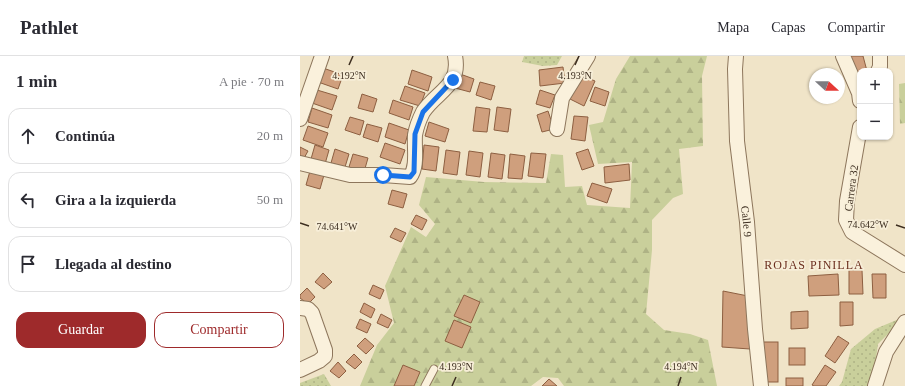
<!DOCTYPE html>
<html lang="es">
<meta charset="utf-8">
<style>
body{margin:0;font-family:Georgia,serif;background:#f7f7f7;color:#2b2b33}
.controls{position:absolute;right:12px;top:12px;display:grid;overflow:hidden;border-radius:8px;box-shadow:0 1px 3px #0004}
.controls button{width:36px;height:36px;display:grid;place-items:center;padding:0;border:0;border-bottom:1px solid #e1e1e2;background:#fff;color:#2b2b33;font:20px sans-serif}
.compass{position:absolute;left:509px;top:12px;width:36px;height:36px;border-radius:50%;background:#fff;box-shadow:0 1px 3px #0004;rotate:111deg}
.stop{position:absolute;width:12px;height:12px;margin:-9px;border:3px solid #1a73e8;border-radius:50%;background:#fff}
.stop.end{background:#1a73e8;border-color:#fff;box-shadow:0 1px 4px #0008}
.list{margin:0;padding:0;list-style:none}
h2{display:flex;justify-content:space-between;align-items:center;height:52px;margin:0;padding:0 16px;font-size:17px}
h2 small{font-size:13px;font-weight:400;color:#7c7c81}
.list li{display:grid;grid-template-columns:26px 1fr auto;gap:12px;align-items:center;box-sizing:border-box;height:56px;margin:0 8px 8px;padding:0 8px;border:1px solid #e1e1e2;border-radius:12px}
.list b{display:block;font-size:15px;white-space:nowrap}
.list em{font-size:13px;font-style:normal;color:#7c7c81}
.actions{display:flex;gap:8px;padding:12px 16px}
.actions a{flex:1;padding:9px 0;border:1px solid #9e2a2b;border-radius:12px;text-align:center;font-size:14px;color:#9e2a2b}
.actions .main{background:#9e2a2b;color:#fff}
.icon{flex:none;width:22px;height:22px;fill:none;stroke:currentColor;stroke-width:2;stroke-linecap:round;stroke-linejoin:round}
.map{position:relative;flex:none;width:605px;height:330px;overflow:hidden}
header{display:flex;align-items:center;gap:24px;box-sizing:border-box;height:56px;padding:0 20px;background:#fff;border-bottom:1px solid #e1e1e2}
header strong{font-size:19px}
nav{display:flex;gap:22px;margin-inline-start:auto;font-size:14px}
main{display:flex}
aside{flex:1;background:#fff}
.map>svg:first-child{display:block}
.grass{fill:url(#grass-dots)}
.forest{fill:url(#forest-firs)}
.building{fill:#cf9f7d;stroke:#8d5f41}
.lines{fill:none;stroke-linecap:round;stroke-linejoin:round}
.service-casing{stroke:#8d765c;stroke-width:9}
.minor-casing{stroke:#8d765c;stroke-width:16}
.service{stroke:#faf1dc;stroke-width:7}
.minor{stroke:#faf1dc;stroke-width:14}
.route{stroke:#1a73e8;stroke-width:5}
.ticks{fill:none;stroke:#3d2e20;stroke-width:1.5}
.labels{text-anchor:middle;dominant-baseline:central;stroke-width:3.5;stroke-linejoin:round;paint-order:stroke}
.street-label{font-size:11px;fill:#3d2e20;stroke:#f7eed8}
.neighbourhood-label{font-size:12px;letter-spacing:1px;fill:#6b2e1e;stroke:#f7eed8}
.ticks-label{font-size:10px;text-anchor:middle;fill:#3d2e20;stroke:#f7eed8;stroke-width:3.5;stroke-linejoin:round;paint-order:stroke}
</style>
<header>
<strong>Pathlet</strong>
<nav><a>Mapa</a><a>Capas</a><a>Compartir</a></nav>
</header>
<main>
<aside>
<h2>1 min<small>A pie · 70 m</small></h2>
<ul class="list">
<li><svg class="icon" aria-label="ahead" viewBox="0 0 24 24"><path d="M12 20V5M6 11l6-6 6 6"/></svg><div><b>Continúa</b></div><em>20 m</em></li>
<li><svg class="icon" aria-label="left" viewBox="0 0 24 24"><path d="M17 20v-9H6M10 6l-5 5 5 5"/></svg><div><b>Gira a la izquierda</b></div><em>50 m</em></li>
<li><svg class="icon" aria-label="arrive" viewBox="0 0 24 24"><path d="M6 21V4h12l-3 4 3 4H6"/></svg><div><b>Llegada al destino</b></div></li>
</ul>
<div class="actions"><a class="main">Guardar</a><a>Compartir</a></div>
</aside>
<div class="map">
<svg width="605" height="330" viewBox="0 0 605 330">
<defs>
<pattern id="grass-dots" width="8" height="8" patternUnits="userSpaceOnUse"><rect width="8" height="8" fill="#c9cf9b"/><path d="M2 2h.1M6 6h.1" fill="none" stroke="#aeb285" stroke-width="1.8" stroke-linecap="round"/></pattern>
<pattern id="forest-firs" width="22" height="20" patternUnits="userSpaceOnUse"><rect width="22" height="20" fill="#c9cf9b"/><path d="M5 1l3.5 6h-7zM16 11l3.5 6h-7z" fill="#aeb285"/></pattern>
</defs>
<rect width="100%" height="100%" fill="#f0e4c8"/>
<g class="grass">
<path d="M224 0H262L257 9 243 10 222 6Z"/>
<path d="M599 263 597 269 578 288 572 330H539L542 326 551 293 575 273Z"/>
<path d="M24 318 31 330H0V327Z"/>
</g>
<g class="forest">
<path d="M330 0H407L402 20 403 90 379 93 383 138 373 142 352 164V194L346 258 364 274 390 278 408 284 417 330H264L258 322 243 321 231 330H60L77 289 94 267 85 230 111 171 126 181 135 168 119 149 126 121 184 126 246 127 251 98 263 99 265 131 282 130 287 149 330 152 332 106 298 108 289 69 303 66 316 23Z"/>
<path d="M605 27V67L600 68 599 28Z"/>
</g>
<g class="building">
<path d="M546 0H563L567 15H560V26Z"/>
<path d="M263 11 265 27 240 30 239 14Z"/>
<path d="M23 12 43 19 38 33 18 26Z"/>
<path d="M112 14 132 21 128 35 108 28Z"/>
<path d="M160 18 174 23 170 36 155 32Z"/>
<path d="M281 19 295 25 284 50 270 43Z"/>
<path d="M180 26 195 30 191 44 176 39Z"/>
<path d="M105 30 125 37 120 50 100 44Z"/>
<path d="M295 31 309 36 305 50 290 45Z"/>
<path d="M17 34 37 40 32 54 12 47Z"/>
<path d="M240 34 255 39 250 52 236 48Z"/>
<path d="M62 38 77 43 73 56 58 52Z"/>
<path d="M93 44 113 51 109 64 89 57Z"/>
<path d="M176 51 190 53 187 76 173 75Z"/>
<path d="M197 51 211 53 208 76 194 74Z"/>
<path d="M12 52 32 59 28 72 8 66Z"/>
<path d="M248 55 254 73 242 76 237 59Z"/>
<path d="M274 60 288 61 285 85 271 83Z"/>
<path d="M50 61 64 65 60 79 45 74Z"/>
<path d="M129 66 149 73 145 86 125 80Z"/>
<path d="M89 67 109 74 105 88 85 81Z"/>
<path d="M67 68 82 72 78 86 63 81Z"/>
<path d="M8 70 28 77 23 91 3 84Z"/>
<path d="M85 87 105 94 100 108 80 101Z"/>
<path d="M15 89 29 94 25 108 11 103Z"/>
<path d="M124 89 139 91 136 115 122 113Z"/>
<path d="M0 91 8 95 3 104 0 103Z"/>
<path d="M35 93 49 98 45 111 31 107Z"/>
<path d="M288 93 294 110 282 114 276 97Z"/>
<path d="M146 94 160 96 157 119 143 117Z"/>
<path d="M169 95 183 97 180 121 166 119Z"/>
<path d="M191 97 205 99 202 123 188 121Z"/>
<path d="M231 97 246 98 243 122 228 120Z"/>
<path d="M53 98 68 102 64 116 49 111Z"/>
<path d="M210 98 225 100 222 123 208 122Z"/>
<path d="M329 108 330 124 305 127 304 111Z"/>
<path d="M10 115 24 119 20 133 6 129Z"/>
<path d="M292 127 312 133 307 147 287 140Z"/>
<path d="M92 134 107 138 103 152 88 148Z"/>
<path d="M116 159 127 164 122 174 111 168Z"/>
<path d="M95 172 106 177 101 186 90 181Z"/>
<path d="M549 214H562L563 238H549Z"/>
<path d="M23 217 32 226 24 233 15 226Z"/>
<path d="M538 218 539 239 509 240 508 220Z"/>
<path d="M572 218H586V242H573Z"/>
<path d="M73 229 84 234 80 243 69 238Z"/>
<path d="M7 232 15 241 8 248 0 242V239Z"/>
<path d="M423 235 448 240 450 293 422 291Z"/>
<path d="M164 239 180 246 171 267 154 260Z"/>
<path d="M540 246H553V269L540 270Z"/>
<path d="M64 247 75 253 71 262 60 256Z"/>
<path d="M508 255V272L491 273V256Z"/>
<path d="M81 258 92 264 88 272 77 267Z"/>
<path d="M60 263 71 268 67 277 56 272Z"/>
<path d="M154 264 171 271 162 292 145 285Z"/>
<path d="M538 280 549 287 535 307 525 300Z"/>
<path d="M65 282 74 290 66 298 57 290Z"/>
<rect x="463" y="286" width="15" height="40"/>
<rect x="489" y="292" width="16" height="17"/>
<path d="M54 298 62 306 55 313 46 306Z"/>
<path d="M38 306 46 315 39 322 30 315Z"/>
<path d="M103 309 120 316 114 330H94Z"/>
<path d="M525 309 536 316 526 330H514L512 329Z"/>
<rect x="486" y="322" width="17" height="8"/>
<path d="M249 323 257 330H242Z"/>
</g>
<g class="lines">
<defs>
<path id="service" d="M125 330 134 313"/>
<g id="minor">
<path id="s1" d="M436 0 435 13 437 85 447 166 455 273 461 330"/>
<path d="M543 0 559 37 560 45"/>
<path d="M578 15 580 11V0"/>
<path d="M0 63 22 0"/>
<path d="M560 71 547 145 546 164 552 176 605 209"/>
<path d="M257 73 262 42 288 0"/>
<path d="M0 107 50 119H83L110 121C118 110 114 93 115 79 116 73 120 62 123 56 137 35 161 30 155 0"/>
<path d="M0 252 8 253 12 257 25 294V300L19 305 0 314"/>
<path d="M575 330 586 296 605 266"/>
</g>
</defs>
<use href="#service" class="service-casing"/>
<use href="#minor" class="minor-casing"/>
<use href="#service" class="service"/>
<use href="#minor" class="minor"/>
</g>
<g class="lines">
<path class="route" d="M83 119 110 121 114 116 115 78 123 56 153 24"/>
</g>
<path class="ticks" d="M49 9 53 0M275 9 279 0M0 167 9 170M596 169 605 172M152 330 156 321M378 330 381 321"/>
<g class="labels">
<g class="street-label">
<text transform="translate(551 132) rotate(-82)">Carrera 32</text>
<text stroke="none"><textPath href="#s1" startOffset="166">Calle 9</textPath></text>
</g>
<g class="neighbourhood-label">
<text x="514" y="209">ROJAS PINILLA</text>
</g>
</g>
<g class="ticks-label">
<text x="49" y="23">4.192°N</text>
<text x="275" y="23">4.193°N</text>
<text x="568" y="172">74.642°W</text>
<text x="37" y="174">74.641°W</text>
<text x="156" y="314">4.193°N</text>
<text x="381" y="314">4.194°N</text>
</g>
</svg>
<div class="controls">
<button>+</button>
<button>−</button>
</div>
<svg class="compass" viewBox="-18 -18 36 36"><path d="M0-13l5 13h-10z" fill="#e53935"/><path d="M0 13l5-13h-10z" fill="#7c7c81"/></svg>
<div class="stop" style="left:83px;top:119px"></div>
<div class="stop end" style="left:153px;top:24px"></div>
</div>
</main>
